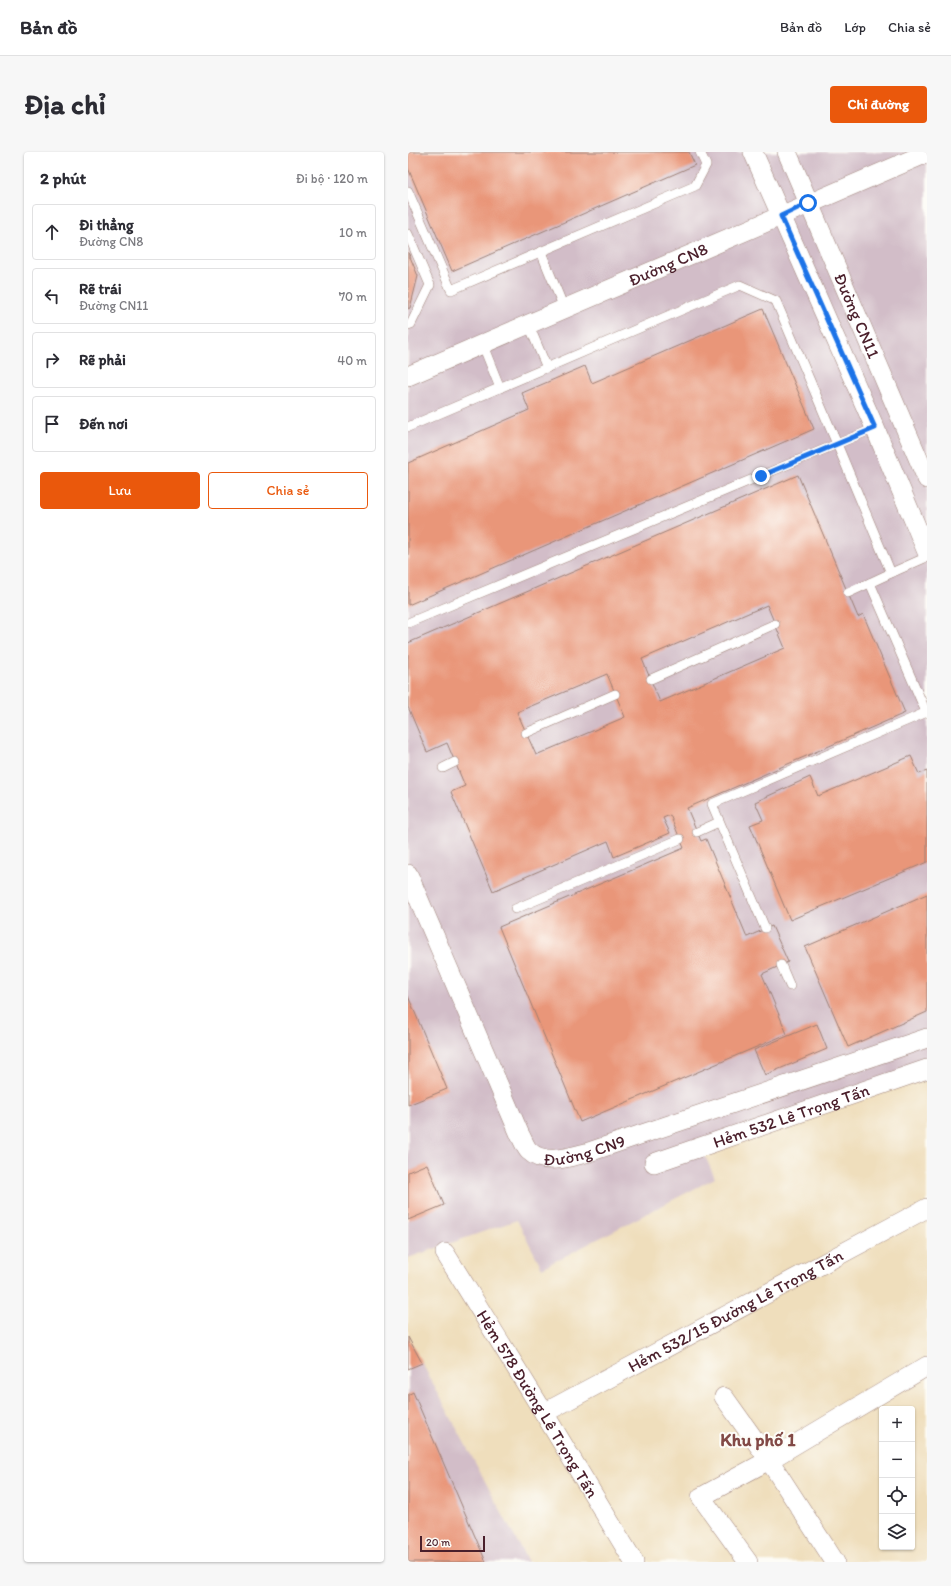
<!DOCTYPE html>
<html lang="vi">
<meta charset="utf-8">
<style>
body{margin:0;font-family:Itim,sans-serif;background:#f7f7f7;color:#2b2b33}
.controls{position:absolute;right:12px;bottom:12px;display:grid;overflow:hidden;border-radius:4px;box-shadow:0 1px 3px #0004}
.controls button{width:36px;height:36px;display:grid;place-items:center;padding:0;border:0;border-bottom:1px solid #e1e1e2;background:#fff;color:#2b2b33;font:20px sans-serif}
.scale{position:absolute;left:12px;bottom:10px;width:65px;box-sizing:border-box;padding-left:4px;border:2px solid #4a1f2b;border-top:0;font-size:11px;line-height:14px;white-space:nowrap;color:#4a1f2b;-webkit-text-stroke:3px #fdfcf7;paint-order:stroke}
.stop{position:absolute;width:12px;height:12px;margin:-9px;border:3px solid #1a73e8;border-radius:50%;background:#fff}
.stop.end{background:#1a73e8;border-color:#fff;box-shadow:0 1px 4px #0008}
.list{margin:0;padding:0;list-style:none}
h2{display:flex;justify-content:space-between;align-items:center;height:52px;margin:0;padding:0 16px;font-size:17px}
h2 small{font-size:13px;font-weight:400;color:#7c7c81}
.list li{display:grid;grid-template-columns:26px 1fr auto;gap:12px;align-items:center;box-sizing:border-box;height:56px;margin:0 8px 8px;padding:0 8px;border:1px solid #e1e1e2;border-radius:4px}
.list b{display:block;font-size:15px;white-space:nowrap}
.list p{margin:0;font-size:13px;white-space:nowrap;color:#7c7c81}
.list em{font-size:13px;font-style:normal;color:#7c7c81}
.actions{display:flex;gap:8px;padding:12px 16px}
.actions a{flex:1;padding:9px 0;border:1px solid #ea580c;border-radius:4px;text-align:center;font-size:14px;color:#ea580c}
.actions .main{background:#ea580c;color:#fff}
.icon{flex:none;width:22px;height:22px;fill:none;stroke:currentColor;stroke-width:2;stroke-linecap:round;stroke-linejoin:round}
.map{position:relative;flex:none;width:519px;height:1410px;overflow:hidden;border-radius:4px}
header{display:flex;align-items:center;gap:24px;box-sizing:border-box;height:56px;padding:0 20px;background:#fff;border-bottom:1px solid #e1e1e2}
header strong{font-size:19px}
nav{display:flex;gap:22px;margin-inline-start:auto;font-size:14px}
.intro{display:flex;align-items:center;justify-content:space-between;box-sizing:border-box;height:96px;padding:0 24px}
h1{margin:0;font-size:28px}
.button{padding:10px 18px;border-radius:4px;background:#ea580c;color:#fff;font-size:14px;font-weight:700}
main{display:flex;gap:24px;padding:0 24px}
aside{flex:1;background:#fff;border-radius:4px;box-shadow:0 1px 3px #0004}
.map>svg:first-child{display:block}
.industrial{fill:#d2bdc8}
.building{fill:#e99679;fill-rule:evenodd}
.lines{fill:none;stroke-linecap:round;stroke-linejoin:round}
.lane-casing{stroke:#9c7e74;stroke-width:10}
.street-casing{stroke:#9c7e74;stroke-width:20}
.lane{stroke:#fff;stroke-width:9}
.street{stroke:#fff;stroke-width:19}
.route{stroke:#1a73e8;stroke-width:5}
.labels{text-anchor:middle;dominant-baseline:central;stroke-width:4;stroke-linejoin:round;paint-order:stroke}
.street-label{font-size:17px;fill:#4a1f2b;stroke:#fdfcf7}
.neighbourhood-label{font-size:18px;font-weight:bold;fill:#824946;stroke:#fdfcf7}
</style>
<header>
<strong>Bản đồ</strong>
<nav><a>Bản đồ</a><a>Lớp</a><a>Chia sẻ</a></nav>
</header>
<div class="intro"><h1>Địa chỉ</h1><a class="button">Chỉ đường</a></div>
<main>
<aside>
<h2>2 phút<small>Đi bộ · 120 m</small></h2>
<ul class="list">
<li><svg class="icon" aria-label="ahead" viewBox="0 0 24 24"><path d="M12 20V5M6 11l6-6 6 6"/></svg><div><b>Đi thẳng</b><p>Đường CN8</p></div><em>10 m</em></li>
<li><svg class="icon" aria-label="left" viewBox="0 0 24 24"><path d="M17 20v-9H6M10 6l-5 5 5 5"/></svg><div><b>Rẽ trái</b><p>Đường CN11</p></div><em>70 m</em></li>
<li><svg class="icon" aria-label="right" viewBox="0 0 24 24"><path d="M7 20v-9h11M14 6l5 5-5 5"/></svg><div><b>Rẽ phải</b></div><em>40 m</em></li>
<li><svg class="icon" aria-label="arrive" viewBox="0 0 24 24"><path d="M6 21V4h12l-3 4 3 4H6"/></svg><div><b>Đến nơi</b></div></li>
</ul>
<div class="actions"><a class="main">Lưu</a><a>Chia sẻ</a></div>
</aside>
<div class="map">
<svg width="519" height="1410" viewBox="0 0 519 1410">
<rect width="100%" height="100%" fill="#fdfcf7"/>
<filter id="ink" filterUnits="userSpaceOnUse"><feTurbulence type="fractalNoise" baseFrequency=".025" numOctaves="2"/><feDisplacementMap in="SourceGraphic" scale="8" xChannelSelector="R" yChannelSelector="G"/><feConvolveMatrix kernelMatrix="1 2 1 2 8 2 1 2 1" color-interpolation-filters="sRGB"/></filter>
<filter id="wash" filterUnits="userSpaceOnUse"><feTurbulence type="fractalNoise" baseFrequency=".012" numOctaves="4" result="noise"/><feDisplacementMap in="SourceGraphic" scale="16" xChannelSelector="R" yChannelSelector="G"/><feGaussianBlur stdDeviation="0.9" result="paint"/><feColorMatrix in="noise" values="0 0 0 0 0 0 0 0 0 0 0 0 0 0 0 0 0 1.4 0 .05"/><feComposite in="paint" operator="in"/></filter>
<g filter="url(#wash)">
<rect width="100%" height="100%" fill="#efdebc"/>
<g class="industrial">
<path d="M0 0H519V911L293 995 307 1026 134 1116 109 1068 0 1106Z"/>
<path d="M0 1185 14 1211 120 1410H0Z"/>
</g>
<g id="blocks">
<g class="building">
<path d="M0 0H281L287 13 44 119 0 16Z"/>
<path d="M0 100 10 124 2 156 0 157Z"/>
<path d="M355 157 406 277 0 453V311L121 258 114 241 177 214 184 231Z"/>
<path d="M390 323 450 465 455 462 497 561 279 656 293 689 298 687 339 785 364 774 380 810 354 822 379 882 172 970 91 775 276 696 262 663 255 666 262 681 206 705 200 689 85 739 43 640 57 634 39 591 19 600 0 555V491ZM359 453 377 496 252 550 234 507ZM199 522 217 565 128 603 109 560Z"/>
<path d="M503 604 511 622 519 619V710L382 768 342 673 355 668 347 650 402 625 410 644Z"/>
<path d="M519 742V860L440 895 397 795Z"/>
<path d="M0 844 39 937 0 953Z"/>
<path d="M409 872 419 897 357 923 346 898Z"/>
<path d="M19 1012 36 1053 0 1068V1020Z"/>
<path d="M0 1185 14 1211 0 1217Z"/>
<path d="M5 1240 78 1410H0V1243Z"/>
</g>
</g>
</g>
<g filter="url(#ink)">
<use href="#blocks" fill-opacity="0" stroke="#9c7e74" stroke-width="1"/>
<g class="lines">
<defs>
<g id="lane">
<path d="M0 39 43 138 287 34 298 13 292 0"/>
<path d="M0 82 22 133 3 172 0 173"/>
<path d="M133 100 156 156"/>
<path d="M120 171 139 216"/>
<path d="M74 191 92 236"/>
<path d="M0 275 332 133 368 149 429 292 467 276"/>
<path d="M483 421 519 405"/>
<path d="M462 431 518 560"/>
<path d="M0 471 429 292 483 421 440 441"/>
<path d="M243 527 367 472"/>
<path d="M118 581 207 542"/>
<path d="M35 616 47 610"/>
<path d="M289 680 311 670"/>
<path d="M107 757 272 687"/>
<path d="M357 776 304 652 519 560"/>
<path d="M373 813 382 834"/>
</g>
<g id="street">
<path d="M345 0 467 276 519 400"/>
<path id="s1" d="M379 0 519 327"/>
<path id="s2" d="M0 224 519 1"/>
<path id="s3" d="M0 722 112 983C115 988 117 995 121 999 137 1014 160 1005 178 1001L519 886"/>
<path id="s4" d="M246 1011 519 917"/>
<path id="s5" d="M37 1101 136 1261 226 1410"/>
<path d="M316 1245 361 1308 427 1410"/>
<path id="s6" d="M136 1261 519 1056"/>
<path d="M340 1410 293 1345 361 1308 519 1214"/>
</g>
</defs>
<use href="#lane" class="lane-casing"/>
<use href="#street" class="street-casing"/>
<use href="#lane" class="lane"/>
<use href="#street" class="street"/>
</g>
</g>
<g class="lines" filter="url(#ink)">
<path class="route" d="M353 324 467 276 373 64 400 51"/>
</g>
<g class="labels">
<g class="street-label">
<text stroke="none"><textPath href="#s2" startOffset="283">Đường CN8</textPath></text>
<text stroke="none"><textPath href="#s1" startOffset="178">Đường CN11</textPath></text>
<text stroke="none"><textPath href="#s4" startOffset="145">Hẻm 532 Lê Trọng Tấn</textPath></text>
<text stroke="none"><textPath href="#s3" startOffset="361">Đường CN9</textPath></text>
<text stroke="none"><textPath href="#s6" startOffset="217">Hẻm 532/15 Đường Lê Trọng Tấn</textPath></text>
<text stroke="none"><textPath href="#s5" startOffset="177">Hẻm 578 Đường Lê Trọng Tấn</textPath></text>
</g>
<g class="neighbourhood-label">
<text x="350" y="1288">Khu phố 1</text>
</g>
</g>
</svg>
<div class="controls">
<button>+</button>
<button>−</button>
<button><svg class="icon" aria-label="locate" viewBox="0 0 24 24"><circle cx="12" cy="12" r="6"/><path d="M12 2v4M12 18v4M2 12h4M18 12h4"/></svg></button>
<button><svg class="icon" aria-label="layers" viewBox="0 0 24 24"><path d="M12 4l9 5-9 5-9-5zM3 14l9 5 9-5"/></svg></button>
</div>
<div class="scale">20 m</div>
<div class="stop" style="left:400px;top:51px"></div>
<div class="stop end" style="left:353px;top:324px"></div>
</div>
</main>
